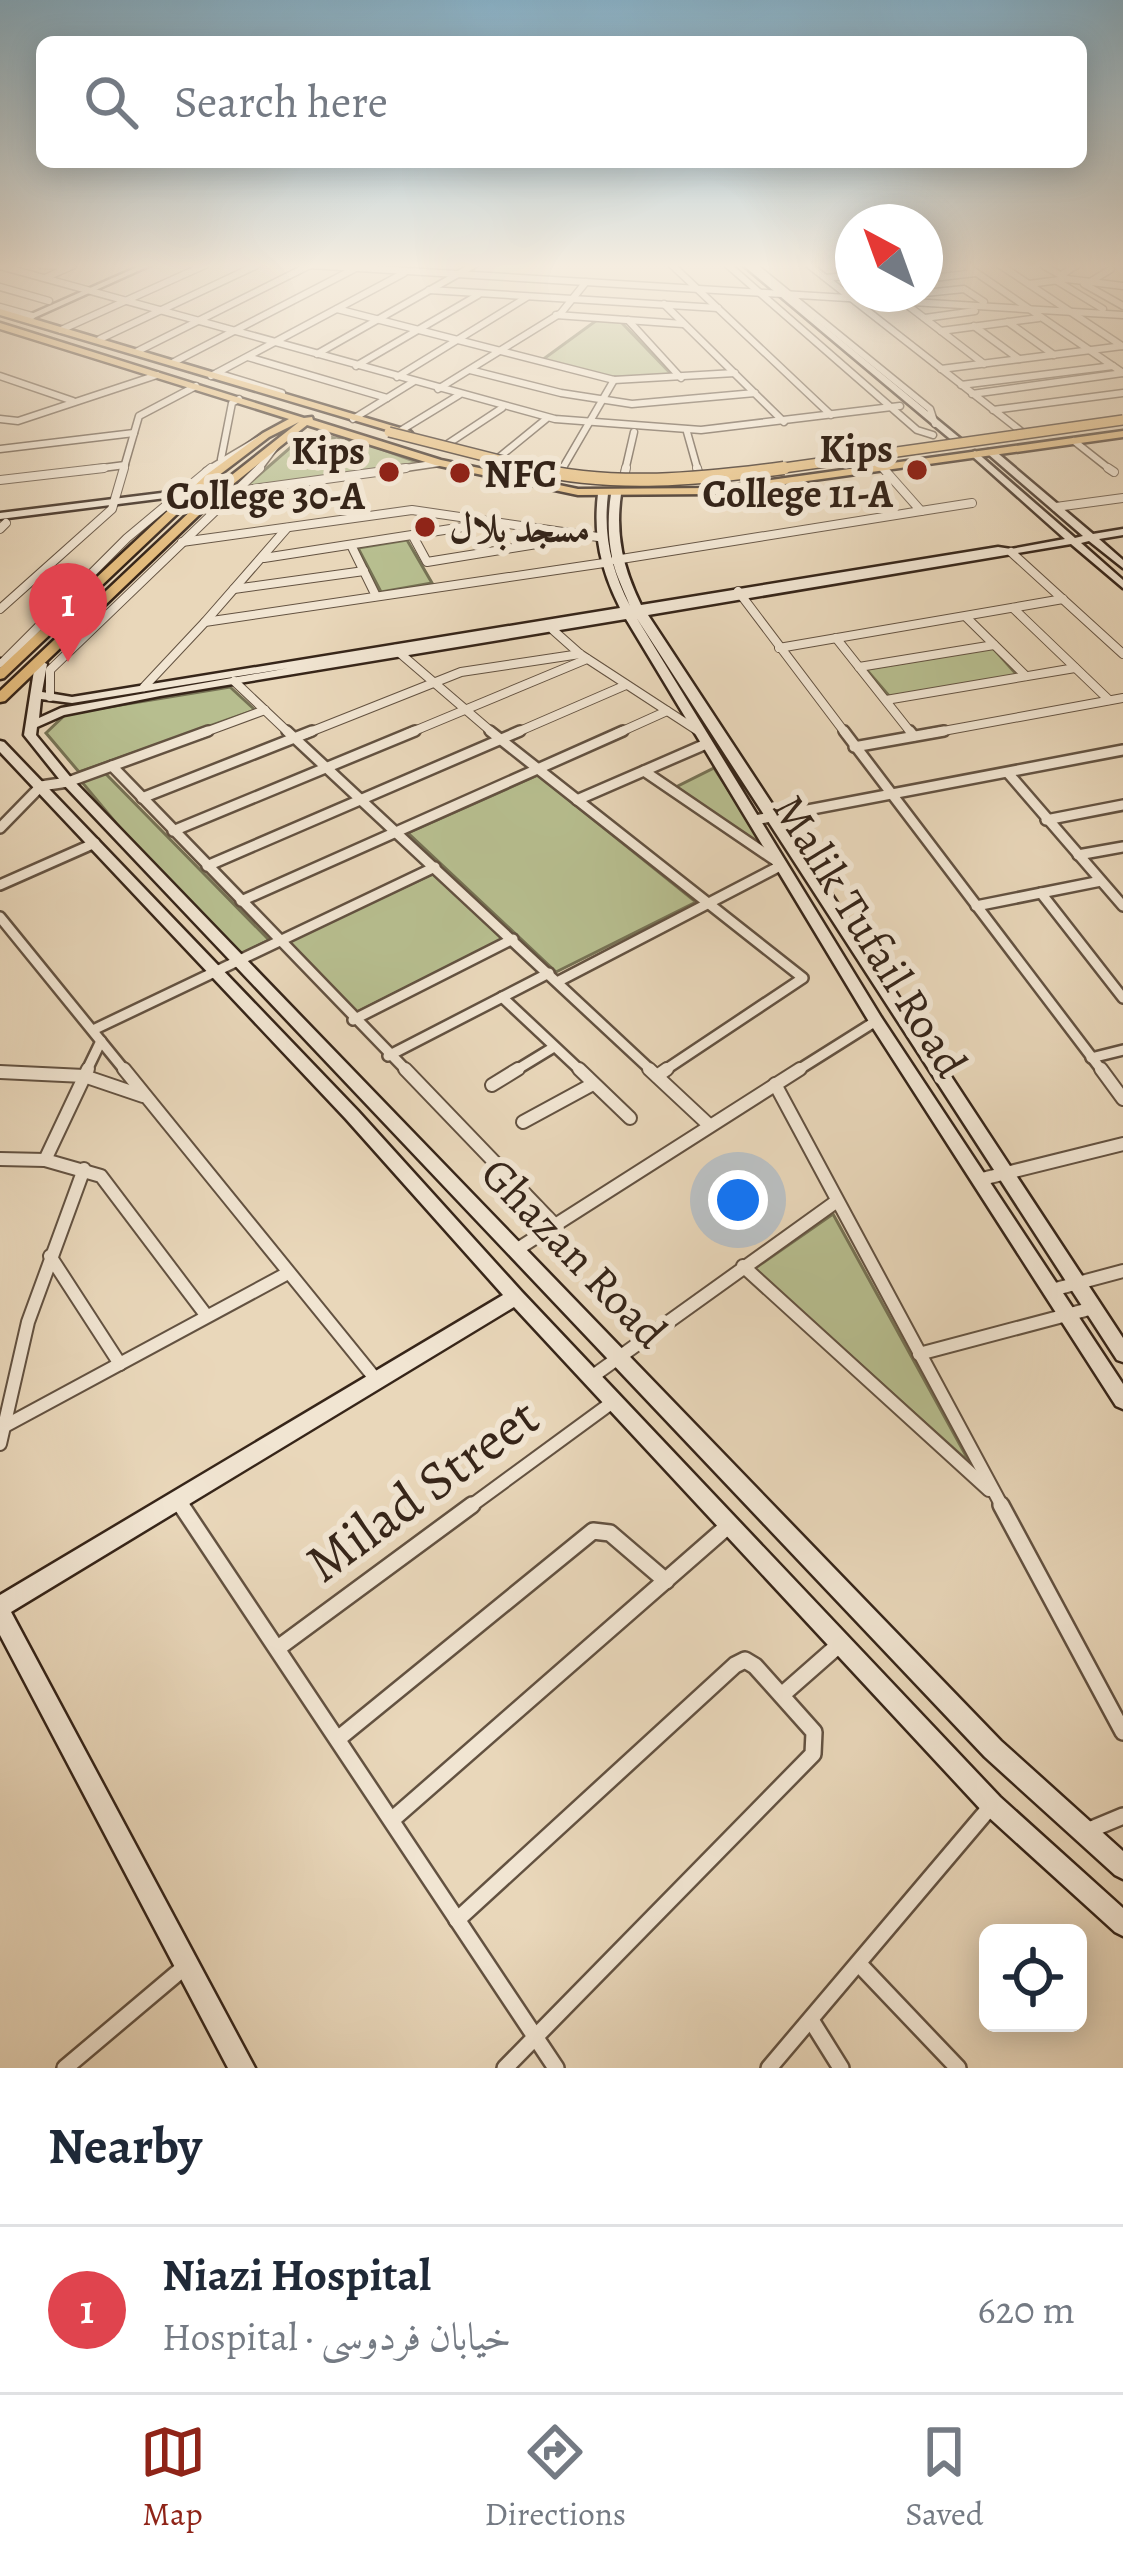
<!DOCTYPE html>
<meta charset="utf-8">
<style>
body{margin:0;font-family:Alegreya,Amiri,serif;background:#f2f2f3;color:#1f2937}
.controls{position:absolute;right:36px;bottom:36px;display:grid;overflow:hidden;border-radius:18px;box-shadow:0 6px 30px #0003}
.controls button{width:108px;height:108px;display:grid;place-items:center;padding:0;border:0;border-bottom:3px solid #e0e1e3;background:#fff;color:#1f2937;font:60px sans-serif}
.compass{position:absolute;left:835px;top:204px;width:108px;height:108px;border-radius:50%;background:#fff;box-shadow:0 6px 30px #0003;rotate:319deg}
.you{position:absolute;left:738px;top:1200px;width:42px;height:42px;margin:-30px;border:9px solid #fff;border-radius:50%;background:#1a73e8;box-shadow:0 0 0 18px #1a73e833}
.badge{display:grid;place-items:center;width:78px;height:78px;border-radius:50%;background:#8f2418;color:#fff;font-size:39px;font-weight:700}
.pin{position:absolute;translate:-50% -99px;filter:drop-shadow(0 3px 6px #0008)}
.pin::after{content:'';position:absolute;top:63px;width:42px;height:36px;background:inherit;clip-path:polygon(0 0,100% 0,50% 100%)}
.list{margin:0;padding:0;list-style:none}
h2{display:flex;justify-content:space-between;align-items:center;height:156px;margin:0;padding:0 48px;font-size:51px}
h2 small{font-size:39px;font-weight:400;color:#747a83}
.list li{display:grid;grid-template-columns:78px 1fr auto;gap:36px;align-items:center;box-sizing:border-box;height:168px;padding:0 48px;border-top:3px solid #e0e1e3}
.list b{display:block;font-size:45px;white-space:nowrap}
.list p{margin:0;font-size:39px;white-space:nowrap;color:#747a83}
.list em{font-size:39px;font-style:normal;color:#747a83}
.icon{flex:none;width:66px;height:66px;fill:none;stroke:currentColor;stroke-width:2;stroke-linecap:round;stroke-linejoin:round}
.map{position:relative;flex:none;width:1123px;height:2068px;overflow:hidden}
.search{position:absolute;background:#fff;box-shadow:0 6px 30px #0003;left:36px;right:36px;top:36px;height:132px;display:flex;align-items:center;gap:30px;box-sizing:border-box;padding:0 42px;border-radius:18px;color:#747a83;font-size:45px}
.sheet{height:324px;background:#fff}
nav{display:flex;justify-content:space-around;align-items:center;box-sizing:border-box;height:168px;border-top:3px solid #e0e1e3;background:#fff;font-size:33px;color:#747a83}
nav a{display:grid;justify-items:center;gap:6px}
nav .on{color:#8f2418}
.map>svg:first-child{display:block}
.green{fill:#b7be8f;stroke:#767254;stroke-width:3}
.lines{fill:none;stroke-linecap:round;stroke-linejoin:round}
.street-far4-casing{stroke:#635241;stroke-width:9}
.street-far3-casing{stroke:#635241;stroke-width:10}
.street-far2-casing{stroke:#635241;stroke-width:14}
.street-far1-casing{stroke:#635241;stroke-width:16}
.street-casing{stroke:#635241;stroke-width:20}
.secondary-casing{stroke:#362519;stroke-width:5}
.primary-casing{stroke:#362519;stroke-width:5}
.street-far4{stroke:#f1e5d2;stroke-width:6}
.street-far3{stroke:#f1e5d2;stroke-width:8}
.street-far2{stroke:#f1e5d2;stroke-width:9}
.street-far1{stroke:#f1e5d2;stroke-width:12}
.street{stroke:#f1e5d2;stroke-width:15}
.secondary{fill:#f1e5d2;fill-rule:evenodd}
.primary{fill:#e4bc7d;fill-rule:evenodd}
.primary-bridge-far1-casing{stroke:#362519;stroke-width:12;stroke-linecap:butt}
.primary-bridge-casing{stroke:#362519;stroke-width:15;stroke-linecap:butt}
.primary-bridge-far1{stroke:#e4bc7d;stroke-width:9}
.primary-bridge{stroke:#e4bc7d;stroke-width:12}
.poi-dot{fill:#8f2418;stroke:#f1e5d2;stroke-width:4.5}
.labels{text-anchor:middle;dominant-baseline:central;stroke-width:12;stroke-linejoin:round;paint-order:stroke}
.far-poi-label{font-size:39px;font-weight:bold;fill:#362519;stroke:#f1e5d2;text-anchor:end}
.street-label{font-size:45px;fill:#362519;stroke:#f1e5d2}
.near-street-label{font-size:54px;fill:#362519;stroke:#f1e5d2}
</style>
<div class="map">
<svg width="1123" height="2068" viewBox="0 0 1123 2068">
<rect width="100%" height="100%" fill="#e9d7ba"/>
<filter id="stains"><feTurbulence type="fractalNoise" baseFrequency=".00167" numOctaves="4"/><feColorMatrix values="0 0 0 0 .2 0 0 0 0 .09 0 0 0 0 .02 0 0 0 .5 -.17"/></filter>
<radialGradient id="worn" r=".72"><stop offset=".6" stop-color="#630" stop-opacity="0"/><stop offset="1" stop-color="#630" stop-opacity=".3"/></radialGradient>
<g class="green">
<path d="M597 320 621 322 674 377H609L542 360Z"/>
<path d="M315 435 362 442 425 465 244 488 300 439Z"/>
<path d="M407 540 432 583 381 592 358 548Z"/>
<path d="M993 648 1017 675 890 697 866 669Z"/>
<path d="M230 687 255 710 79 772 46 733 66 714Z"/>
<path d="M714 768 769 852 676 787Z"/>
<path d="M104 772 269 940 241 954 165 882 81 781Z"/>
<path d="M538 775 696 902 556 972 408 833Z"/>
<path d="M433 874 505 938 353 1014 286 942Z"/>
<path d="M833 1214 970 1463 754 1269Z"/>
</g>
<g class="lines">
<defs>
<g id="street-far4">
<path d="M41 265 68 266"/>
<path d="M309 265 1123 315"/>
<path d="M672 265 831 415"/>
<path d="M728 265 917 430 933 435"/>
<path d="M753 265 930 409 935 424"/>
<path d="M809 265 1022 432"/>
<path d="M965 265 1123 373"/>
<path d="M1000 265 1122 346"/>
<path d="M1043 265 1067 279"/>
<path d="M0 266 555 419 701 430 900 406"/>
<path d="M925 266 938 265"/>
<path d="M1061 275 1077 265"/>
<path d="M45 278 74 265"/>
<path d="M826 278 853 275"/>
<path d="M925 279 975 273"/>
<path d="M1057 281 1103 309"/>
<path d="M1090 282 1111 269"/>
<path d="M1029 284 1067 279 1123 286"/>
<path d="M1084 284 1123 306"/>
<path d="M0 287 49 301"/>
<path d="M429 290 718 308"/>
<path d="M925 293 964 289 984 302"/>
<path d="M903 297 913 294"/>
<path d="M664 304 784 422"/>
<path d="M906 304 984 364"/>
<path d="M0 307 32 316"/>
<path d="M337 309 614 380 735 373"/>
<path d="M556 315 683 324"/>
<path d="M925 318 975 311"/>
<path d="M628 320 681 378"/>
<path d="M1008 322 1054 355"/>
<path d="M974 326 1019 359"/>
<path d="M61 330 205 265"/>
<path d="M941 331 1039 318"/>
<path d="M100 339 257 265"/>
<path d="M138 351 310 265"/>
<path d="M317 354 474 265"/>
<path d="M248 357 387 398"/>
<path d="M174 362 354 269"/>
<path d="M356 366 478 295"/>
<path d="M941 369 1123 346"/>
<path d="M470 370 561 393 632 404 755 393"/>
<path d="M217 373 282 393"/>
<path d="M0 376 73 401"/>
<path d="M211 376 404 273"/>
<path d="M397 377 527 297"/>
<path d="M961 385 1113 366"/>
<path d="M438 389 561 313 586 282"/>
<path d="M972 394 1123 373"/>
<path d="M993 410 1123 393"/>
<path d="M0 419 18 421 157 375"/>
<path d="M353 419 413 382"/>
<path d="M400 431 459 395"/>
<path d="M687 432 698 471"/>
<path d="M1074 441 1112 471"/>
<path d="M446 445 502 408"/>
<path d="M0 449 134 433"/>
<path d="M221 459 232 403 239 399"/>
<path d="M497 459 546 419"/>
<path d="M882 467 885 471"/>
<path d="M79 471 125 465"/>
<path d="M123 471 139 416 196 386"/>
<path d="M206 471 263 437"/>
<path d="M257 471 278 443"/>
<path d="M385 471 439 463"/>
<path d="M561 471 614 380"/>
<path d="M625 471 634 432"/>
</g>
<g id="street-far3">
<path d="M697 468 699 475"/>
<path d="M1108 468 1114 472"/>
<path d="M560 473 563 468"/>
<path d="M624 477 626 468"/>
<path d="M0 480 104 468"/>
<path d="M231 492 406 468"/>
<path d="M1056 507 1123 498"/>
<path d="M921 511 972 503"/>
<path d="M0 529 6 523"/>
<path d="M414 538 427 562 568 539"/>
<path d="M182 542 412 510 598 537"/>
<path d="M352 547 376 596"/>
<path d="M1011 552 1123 654"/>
<path d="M264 558 489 523"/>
<path d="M615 560 921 511 883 468"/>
<path d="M234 589 364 571"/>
<path d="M738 591 846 734"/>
<path d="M1013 608 1109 700"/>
<path d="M0 609 112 509 124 468"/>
<path d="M966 617 1026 676"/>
<path d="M205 622 287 528"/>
<path d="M553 630 580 654 698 731"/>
<path d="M836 638 912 734"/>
<path d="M779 648 1063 599"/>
<path d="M395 649 494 734"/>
<path d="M3 662 127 538 211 468"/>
<path d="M859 667 994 645"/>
<path d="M234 681 290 734"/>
<path d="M144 687 205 622 604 563"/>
<path d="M50 697V670L260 468"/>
<path d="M886 700 1075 668"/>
<path d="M200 734 265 710"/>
<path d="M305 734 461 672 580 654"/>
<path d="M407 734 587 659"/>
<path d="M513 734 626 685"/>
<path d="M616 734 667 711"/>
<path d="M927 734 1123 698"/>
</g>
<g id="street-far2">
<path d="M287 731 653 1072"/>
<path d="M490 731 803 978 662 1072"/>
<path d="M844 731 1103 1072"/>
<path d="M910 731 914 736"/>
<path d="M854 747 944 731"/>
<path d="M112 766 408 1072"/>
<path d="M1008 773 1123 906"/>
<path d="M142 798 312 731"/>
<path d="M577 800 706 744"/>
<path d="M755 820 1123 750"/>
<path d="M1046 820 1123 805"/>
<path d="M0 828 41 786 68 782 208 731"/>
<path d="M173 831 415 731"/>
<path d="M1078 855 1123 847"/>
<path d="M207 866 520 731"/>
<path d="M0 885 95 843"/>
<path d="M1041 893 1123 998"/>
<path d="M241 901 623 731"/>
<path d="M976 906 1101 881"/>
<path d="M0 917 126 1072"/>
<path d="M559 981 782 865 644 771"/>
<path d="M502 997 582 1072"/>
<path d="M353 1020 513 939"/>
<path d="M93 1030 435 867"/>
<path d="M388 1056 549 973"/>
<path d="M1091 1058 1123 1050"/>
<path d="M0 1072H7"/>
<path d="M86 1072 101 1041"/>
<path d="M513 1072 554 1047"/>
<path d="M795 1072 876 1021"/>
</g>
<g id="street-far1">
<path d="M124 1069 378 1382"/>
<path d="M405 1069 554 1224"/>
<path d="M579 1069 630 1118"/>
<path d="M649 1069 709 1125"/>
<path d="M1101 1069 1123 1099"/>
<path d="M0 1072 84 1076 143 1096"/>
<path d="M657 1076 667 1069"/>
<path d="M775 1084 1003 1508"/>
<path d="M492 1085 518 1069"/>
<path d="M523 1122 593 1084"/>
<path d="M0 1159 45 1160 101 1176 206 1315"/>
<path d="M45 1160 88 1069"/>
<path d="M982 1179 1123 1144"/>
<path d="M516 1250 800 1069"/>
<path d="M50 1256 120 1364"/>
<path d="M743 1266 989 1490"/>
<path d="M1052 1290 1123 1271"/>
<path d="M919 1354 1093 1308"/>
<path d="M593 1376 837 1201"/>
<path d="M3 1427 288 1273"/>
<path d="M0 1444 28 1322 84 1169"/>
<path d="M178 1501 183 1508"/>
<path d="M468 1508 614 1401"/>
</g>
<g id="street">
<path d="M181 1505 556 2068"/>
<path d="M1001 1505 1123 1732"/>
<path d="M278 1648 472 1505"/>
<path d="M783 1694 841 1643"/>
<path d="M339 1738 593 1531 610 1533 666 1581"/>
<path d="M394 1818 729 1525"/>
<path d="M1087 1831 1123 1816"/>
<path d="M457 1920 735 1665 745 1660 755 1666 814 1732 813 1754 505 2068"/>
<path d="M859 1964 958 2068"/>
<path d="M811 2020 841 2068"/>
<path d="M65 2068 187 1965"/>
<path d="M769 2068 992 1805"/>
</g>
<g id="secondary">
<path d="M142 265H151L27 321 20 319Z"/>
<path d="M743 265H750L961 439V443H955Z"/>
<path d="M988 450H994L1093 534 1123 529V535L1099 539 1123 560V568L1089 541 1081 543 1123 580V588L1071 544 648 615 1123 1338V1362L1117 1360 636 617 881 1017 1123 1384V1409L1116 1406 871 1025 626 619 160 696 64 715 37 727 36 735 72 779 1001 1741 1123 1851V1879L1115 1875 985 1757 64 785 24 735 35 664 41 661 47 664 42 692 72 697 620 608C601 570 593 536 598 494L603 491 608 494C603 535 611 569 630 606 627 598 620 583 616 572 608 546 607 521 611 494L616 491 621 494C615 535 623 568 641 605L998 547 1011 549 1065 539 972 456 970 454 975 451 1075 538 1083 536 988 454ZM289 668 61 708 39 718 41 699 72 703Z"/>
<path d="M194 489 197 490V494L0 519V513Z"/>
<path d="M0 659 7 660 9 662 0 668Z"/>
<path d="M0 741 4 742 358 1111 522 1292 1000 1797 1123 1908V1936L1115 1932 984 1813 514 1307 11 1612 255 2068H228L0 1635V1595L503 1295 346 1119 0 752Z"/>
</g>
<g id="primary">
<path d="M0 309 410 431 412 433 404 435 0 315Z"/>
<path d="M0 323 304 418 312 417 313 420 441 460 578 489 713 488 1123 431V437L713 494 578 495 435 465 307 425 222 493 5 701 0 702V691L214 489 299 422 269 437 214 479 4 678 0 679V668L206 475 263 433 289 419 0 329Z"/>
</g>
</defs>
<use href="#street-far4" class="street-far4-casing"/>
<use href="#street-far3" class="street-far3-casing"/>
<use href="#street-far2" class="street-far2-casing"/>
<use href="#street-far1" class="street-far1-casing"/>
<use href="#street" class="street-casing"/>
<use href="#secondary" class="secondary-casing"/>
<use href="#primary" class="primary-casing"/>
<use href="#street-far4" class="street-far4"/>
<use href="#street-far3" class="street-far3"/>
<use href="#street-far2" class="street-far2"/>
<use href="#street-far1" class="street-far1"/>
<use href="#street" class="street"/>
<use href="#secondary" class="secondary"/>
<use href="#primary" class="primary"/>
<defs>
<g id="primary-bridge-far1">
<path d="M389 432 543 471"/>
<path d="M762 471 1123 420"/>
</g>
<path id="primary-bridge" d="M531 468C613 488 701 479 784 468"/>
</defs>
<use href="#primary-bridge-far1" class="primary-bridge-far1-casing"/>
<use href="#primary-bridge" class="primary-bridge-casing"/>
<use href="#primary-bridge-far1" class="primary-bridge-far1"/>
<use href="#primary-bridge" class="primary-bridge"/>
</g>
<linearGradient id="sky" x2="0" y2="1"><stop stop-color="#88b6d0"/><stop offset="0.48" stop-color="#f5ede0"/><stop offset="1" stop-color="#f5ede0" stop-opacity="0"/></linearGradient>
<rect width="1123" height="554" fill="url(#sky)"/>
<g class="poi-dot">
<circle cx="917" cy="470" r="12"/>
<circle cx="389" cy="472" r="12"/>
<circle cx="460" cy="473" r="12"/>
<circle cx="425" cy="527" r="12"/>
</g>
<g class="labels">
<g class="far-poi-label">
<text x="893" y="448">Kips<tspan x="893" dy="45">College 11-A</tspan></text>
<text x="365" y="450">Kips<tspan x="365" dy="45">College 30-A</tspan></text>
<text x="484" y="473" text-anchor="start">NFC</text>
<text x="449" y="527" text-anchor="start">مسجد بلال</text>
</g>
<g class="street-label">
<text transform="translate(870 936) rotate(58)">Malik Tufail Road</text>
<text transform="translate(574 1253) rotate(46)">Ghazan Road</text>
</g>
<g class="near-street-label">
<text transform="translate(422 1490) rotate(-36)">Milad Street</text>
</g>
</g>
<rect width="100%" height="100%" filter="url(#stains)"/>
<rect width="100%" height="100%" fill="url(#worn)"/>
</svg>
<div class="controls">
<button><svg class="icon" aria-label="locate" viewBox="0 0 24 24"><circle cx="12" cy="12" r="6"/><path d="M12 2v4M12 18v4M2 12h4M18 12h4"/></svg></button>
</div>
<svg class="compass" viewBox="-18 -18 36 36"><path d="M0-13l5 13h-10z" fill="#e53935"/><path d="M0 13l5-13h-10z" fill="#747a83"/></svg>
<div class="you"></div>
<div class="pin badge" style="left:68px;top:662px;background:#e0444e">1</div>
<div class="search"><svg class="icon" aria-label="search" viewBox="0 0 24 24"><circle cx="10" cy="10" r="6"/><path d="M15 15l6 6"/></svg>Search here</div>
</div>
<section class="sheet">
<h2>Nearby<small></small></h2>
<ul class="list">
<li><span class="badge" style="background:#e0444e">1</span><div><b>Niazi Hospital</b><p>Hospital · خیابان فردوسی</p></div><em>620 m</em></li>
</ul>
</section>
<nav>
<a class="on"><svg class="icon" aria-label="map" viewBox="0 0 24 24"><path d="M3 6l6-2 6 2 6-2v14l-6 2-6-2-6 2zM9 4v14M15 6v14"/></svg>Map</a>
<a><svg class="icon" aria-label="directions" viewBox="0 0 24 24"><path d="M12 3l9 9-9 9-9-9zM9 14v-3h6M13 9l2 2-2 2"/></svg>Directions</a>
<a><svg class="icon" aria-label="saved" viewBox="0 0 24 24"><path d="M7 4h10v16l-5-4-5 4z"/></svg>Saved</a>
</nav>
